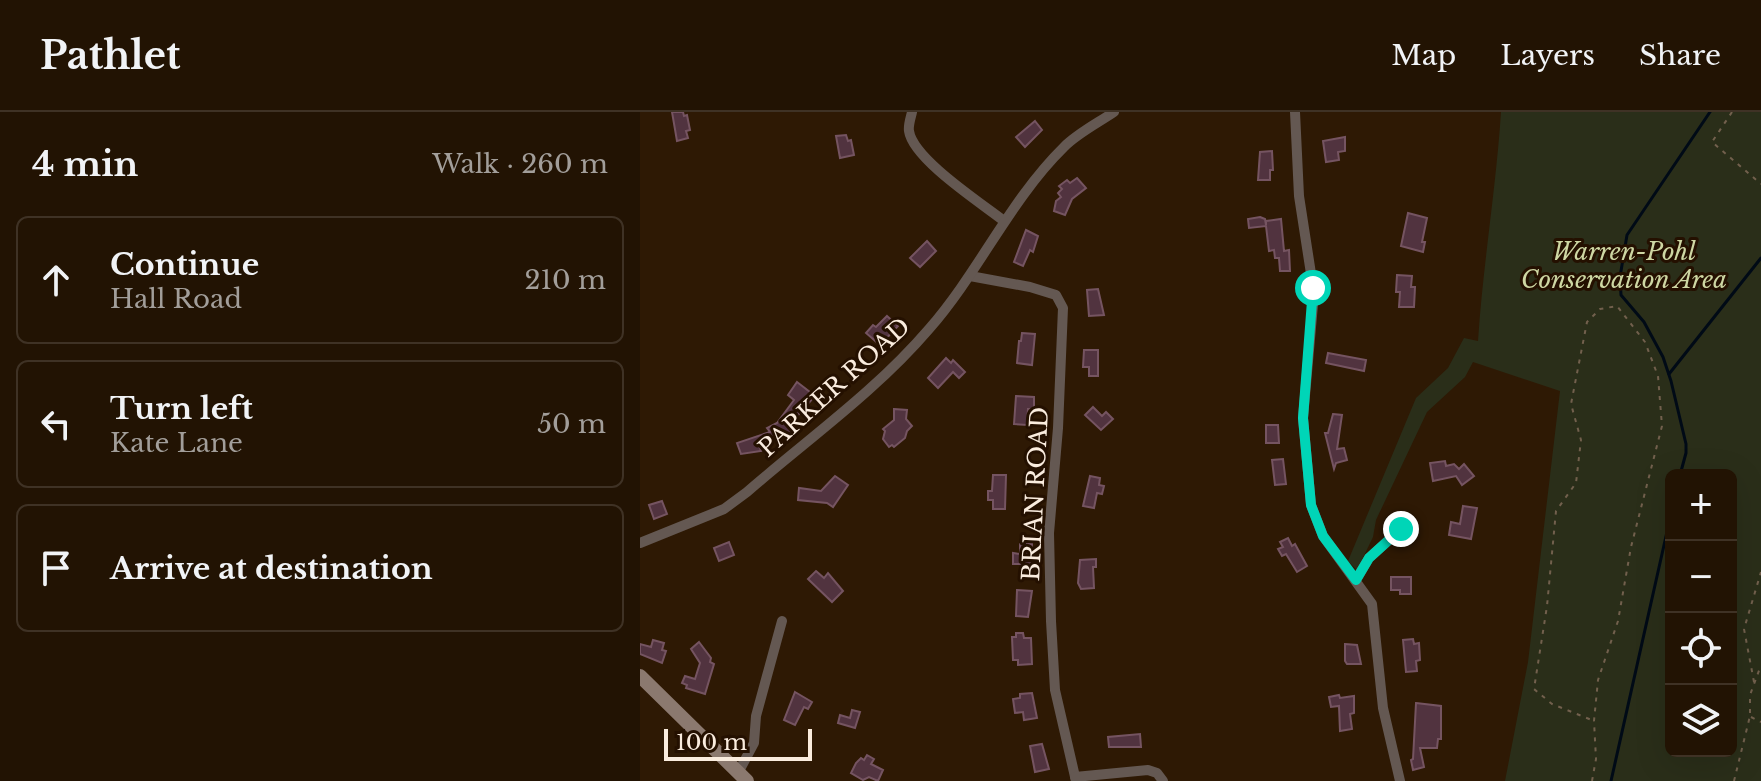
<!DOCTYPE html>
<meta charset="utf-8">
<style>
body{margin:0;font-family:"Libre Baskerville",serif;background:#2e2012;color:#f1f3f6}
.controls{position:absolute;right:24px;bottom:24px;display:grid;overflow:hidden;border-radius:12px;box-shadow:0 8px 32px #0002}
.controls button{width:72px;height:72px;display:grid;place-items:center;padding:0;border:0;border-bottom:2px solid #3f3225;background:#221303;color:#f1f3f6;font:40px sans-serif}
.scale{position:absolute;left:24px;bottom:20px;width:148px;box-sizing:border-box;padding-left:8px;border:4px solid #faecde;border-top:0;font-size:22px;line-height:28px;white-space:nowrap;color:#faecde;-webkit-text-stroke:6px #241000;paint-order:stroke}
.stop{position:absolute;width:24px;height:24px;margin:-18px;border:6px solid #00d5b7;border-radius:50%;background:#fff}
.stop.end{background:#00d5b7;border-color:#fff;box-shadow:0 2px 8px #0008}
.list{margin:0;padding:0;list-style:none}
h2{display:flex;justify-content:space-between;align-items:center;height:104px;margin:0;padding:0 32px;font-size:34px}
h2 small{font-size:26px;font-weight:400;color:#a29e9a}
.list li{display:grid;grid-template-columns:52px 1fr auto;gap:24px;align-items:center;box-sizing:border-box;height:128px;margin:0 16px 16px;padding:0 16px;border:2px solid #3f3225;border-radius:12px}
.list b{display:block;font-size:30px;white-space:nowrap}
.list p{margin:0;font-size:26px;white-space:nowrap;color:#a29e9a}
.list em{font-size:26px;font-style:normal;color:#a29e9a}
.icon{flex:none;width:44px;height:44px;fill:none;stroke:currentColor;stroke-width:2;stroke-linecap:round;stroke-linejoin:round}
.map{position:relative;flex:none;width:1121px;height:669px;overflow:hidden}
header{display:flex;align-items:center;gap:48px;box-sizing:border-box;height:112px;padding:0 40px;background:#221303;border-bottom:2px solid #3f3225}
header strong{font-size:38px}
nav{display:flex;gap:44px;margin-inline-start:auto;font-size:28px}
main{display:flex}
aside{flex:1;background:#221303}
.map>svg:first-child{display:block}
.green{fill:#2a2e19;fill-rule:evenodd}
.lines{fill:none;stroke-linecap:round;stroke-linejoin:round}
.stream{stroke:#000a16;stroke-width:3}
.building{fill:#51333f;stroke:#755461;stroke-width:2}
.path{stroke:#72604d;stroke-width:2;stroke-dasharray:4 6;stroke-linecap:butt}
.minor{stroke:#645852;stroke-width:10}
.secondary{stroke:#8b796f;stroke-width:14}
.route{stroke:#00d5b7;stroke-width:10}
.labels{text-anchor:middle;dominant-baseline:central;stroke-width:6;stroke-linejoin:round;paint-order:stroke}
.park-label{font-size:24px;font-style:italic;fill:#ced7a3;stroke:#241000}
.street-label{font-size:24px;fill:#faecde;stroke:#241000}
</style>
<header>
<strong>Pathlet</strong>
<nav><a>Map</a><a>Layers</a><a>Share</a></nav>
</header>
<main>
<aside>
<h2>4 min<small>Walk · 260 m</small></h2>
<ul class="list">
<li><svg class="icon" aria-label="ahead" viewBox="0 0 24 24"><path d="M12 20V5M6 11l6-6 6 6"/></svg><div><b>Continue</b><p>Hall Road</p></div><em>210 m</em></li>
<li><svg class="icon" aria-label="left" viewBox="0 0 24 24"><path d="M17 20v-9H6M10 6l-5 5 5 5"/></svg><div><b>Turn left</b><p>Kate Lane</p></div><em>50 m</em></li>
<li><svg class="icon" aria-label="arrive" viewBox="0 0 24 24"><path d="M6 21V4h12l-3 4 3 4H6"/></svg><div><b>Arrive at destination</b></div></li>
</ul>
</aside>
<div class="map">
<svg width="1121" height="669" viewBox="0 0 1121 669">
<rect width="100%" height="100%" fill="#2e1904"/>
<path class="green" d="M861 0H1121V669H865L888 550 920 279 833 250 825 265 787 300 736 408 733 425 717 458 708 449 776 286 808 256 824 226 838 229C843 152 856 77 861 0ZM1031 363H1091V639H1031Z"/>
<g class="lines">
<g class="stream">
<path d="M1029 262 1121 146"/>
<path d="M1040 363 1046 341V332L1031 269 1023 245 1004 210 981 183 980 165 987 123 1070 0"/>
<path d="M971 669 1031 402"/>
</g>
</g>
<g class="building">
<path d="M32 0H43L44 4 47 3 50 18 46 19 48 26 37 29Z"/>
<path d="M395 9 402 18 385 35 376 25Z"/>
<path d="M206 23 208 29 211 28 214 43 200 46 196 24Z"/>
<path d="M705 25V39L698 40 699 48 686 50 683 29Z"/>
<path d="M632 39 633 58H630V68H618L620 40Z"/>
<path d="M437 66 446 76 432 87 425 103 414 99 416 89 421 85 418 81 422 77 419 74 427 68 430 71Z"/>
<path d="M768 101 787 106 782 130H785L783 140 761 134Z"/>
<path d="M620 105 625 107 626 113V109L641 107 644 139 649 138 650 159H640L639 146H635L634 138 629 139 626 114 609 116 608 107Z"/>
<path d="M386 118 398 124 393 140 390 138 383 154 374 150Z"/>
<path d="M287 129 296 139 280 155 270 146Z"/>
<path d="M757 163 772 164 771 175H775L774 195H759L760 180H756Z"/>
<path d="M458 177 464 203 449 204 447 178Z"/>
<path d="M247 204 258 214 240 233 226 221 233 213 236 215Z"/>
<path d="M382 221 395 222 392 253 377 251 379 229H381Z"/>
<path d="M444 238H458V264H449V255H443Z"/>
<path d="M688 241 726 248 724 259 686 251Z"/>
<path d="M306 246 311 251 313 248 325 260 319 266 313 260 298 276 288 266Z"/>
<path d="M157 270 175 284 151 311 157 316 152 323 150 322 147 326 140 321 123 330 124 334 120 336 121 339 101 342 97 331 130 320 127 316 137 311 154 288 148 283Z"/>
<path d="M376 284 394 285V297H388L387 313 374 312Z"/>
<path d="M453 295 462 304 466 300 473 307 461 318 445 303Z"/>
<path d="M254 297 267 298 266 307 272 314 267 319 265 326 254 335 252 333 249 335 243 327 245 319 243 317 254 308Z"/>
<path d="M693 302 702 303 697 337 704 336 707 348 696 351 694 357 685 321H688Z"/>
<path d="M626 313H638L639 331H626Z"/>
<path d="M643 347 646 372 635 373 632 348Z"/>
<path d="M805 349 806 354 814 352 819 357 824 352 834 364 822 373 816 364 793 369 790 351Z"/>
<path d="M353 363H366L365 397H353V388H348V379H352Z"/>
<path d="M195 364 208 373 193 395 187 391 158 388 159 376 181 379Z"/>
<path d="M450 364 460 366 459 373 464 374 462 382 457 381 454 396 443 394Z"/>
<path d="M22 389 27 402 14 407 9 393Z"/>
<path d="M823 394 837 396 831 427 809 423 811 410 820 412Z"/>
<path d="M648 426 652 434 655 432 667 454 657 460 646 442 642 444 638 437 643 435 640 430Z"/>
<path d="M89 430 94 443 79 449 74 436Z"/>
<path d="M380 432H392L391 452H373V441L380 442Z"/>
<path d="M456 447V455H453L454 476 441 477 438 471 440 448Z"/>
<path d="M176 459 184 466 188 461 203 479 192 490 168 467Z"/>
<path d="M751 465H771V482H760V478H751Z"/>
<path d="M377 478 392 479 388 505 376 504Z"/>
<path d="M376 521H383L384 526H391L392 552 378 553V548H373L372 525H376Z"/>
<path d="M773 527 774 532 779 531 780 548 776 549 777 559 766 560 763 528Z"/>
<path d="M13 528 24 531 22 538 26 539 22 551 0 542V532L11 535Z"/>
<path d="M59 530 71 546 70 550 74 552 65 582 46 576 47 573 42 571 45 564 55 567 60 551 51 537Z"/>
<path d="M705 532 717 533 721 552H707L705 549Z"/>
<path d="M155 580 172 590 168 597 164 595 155 613 144 608Z"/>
<path d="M392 581 397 606 384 608 383 600 375 601 373 587 380 586V582Z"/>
<path d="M699 583 700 586 714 584V601L710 602 712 617 700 619 699 594 691 595 689 585Z"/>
<path d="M776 591 801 594V627H798L797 636H780L784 655 773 658 771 648 773 647Z"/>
<path d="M212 598 220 600 215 616 198 611 200 603 210 606Z"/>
<path d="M500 622 501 635H469L468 625Z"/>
<path d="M402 632 409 657 395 660 390 634Z"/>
<path d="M227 643 234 647 231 652 243 658 238 669 229 665 223 668 211 661 216 651 221 646 224 648Z"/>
</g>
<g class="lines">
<g class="path">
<path d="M1092 0 1072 30 1121 72"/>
<path d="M1114 570 1104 517 1121 460"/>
<path d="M1111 605 1121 610"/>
<path d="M952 669 956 647 954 609 958 568 978 509 991 435 1022 314 1018 264 1005 230 977 194 960 197 947 210 931 292 941 328 936 371 916 399 907 494 894 577 912 592 954 609"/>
<path d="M1094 669 1110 604V583L1121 553"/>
</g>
<g class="minor">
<path d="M272 0C271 5 268 13 269 19 273 47 341 91 364 109"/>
<path d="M655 0 659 84 674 181 663 306 671 393 683 424 732 492 743 596 760 669"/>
<path d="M330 164 390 175 416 183 423 196 418 316 409 421 411 509 415 578 436 669"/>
<path d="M0 431 84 397 107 380C168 327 236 279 289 217 339 160 370 88 424 35 438 21 458 11 474 0"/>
<path d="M716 468 729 446 761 417"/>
<path d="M98 661 114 631 116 604 142 509"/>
<path d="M435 665 508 658 517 661 523 669"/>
</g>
<path class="secondary" d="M0 564 107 669"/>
</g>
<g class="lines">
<path class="route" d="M673 176 663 306 671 393 683 424 716 468 729 446 761 417"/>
</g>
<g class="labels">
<g class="park-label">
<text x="984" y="139">Warren-Pohl<tspan x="984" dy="28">Conservation Area</tspan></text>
</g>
<g class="street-label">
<text transform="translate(194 275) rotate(-42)">PARKER ROAD</text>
<text transform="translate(395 382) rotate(-87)">BRIAN ROAD</text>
</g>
</g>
</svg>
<div class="controls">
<button>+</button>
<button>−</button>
<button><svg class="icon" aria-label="locate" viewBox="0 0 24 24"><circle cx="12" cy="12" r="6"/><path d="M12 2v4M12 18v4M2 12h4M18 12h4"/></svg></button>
<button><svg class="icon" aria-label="layers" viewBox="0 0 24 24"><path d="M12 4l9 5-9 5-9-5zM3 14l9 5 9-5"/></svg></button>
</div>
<div class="scale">100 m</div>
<div class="stop" style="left:673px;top:176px"></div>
<div class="stop end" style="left:761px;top:417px"></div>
</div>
</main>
